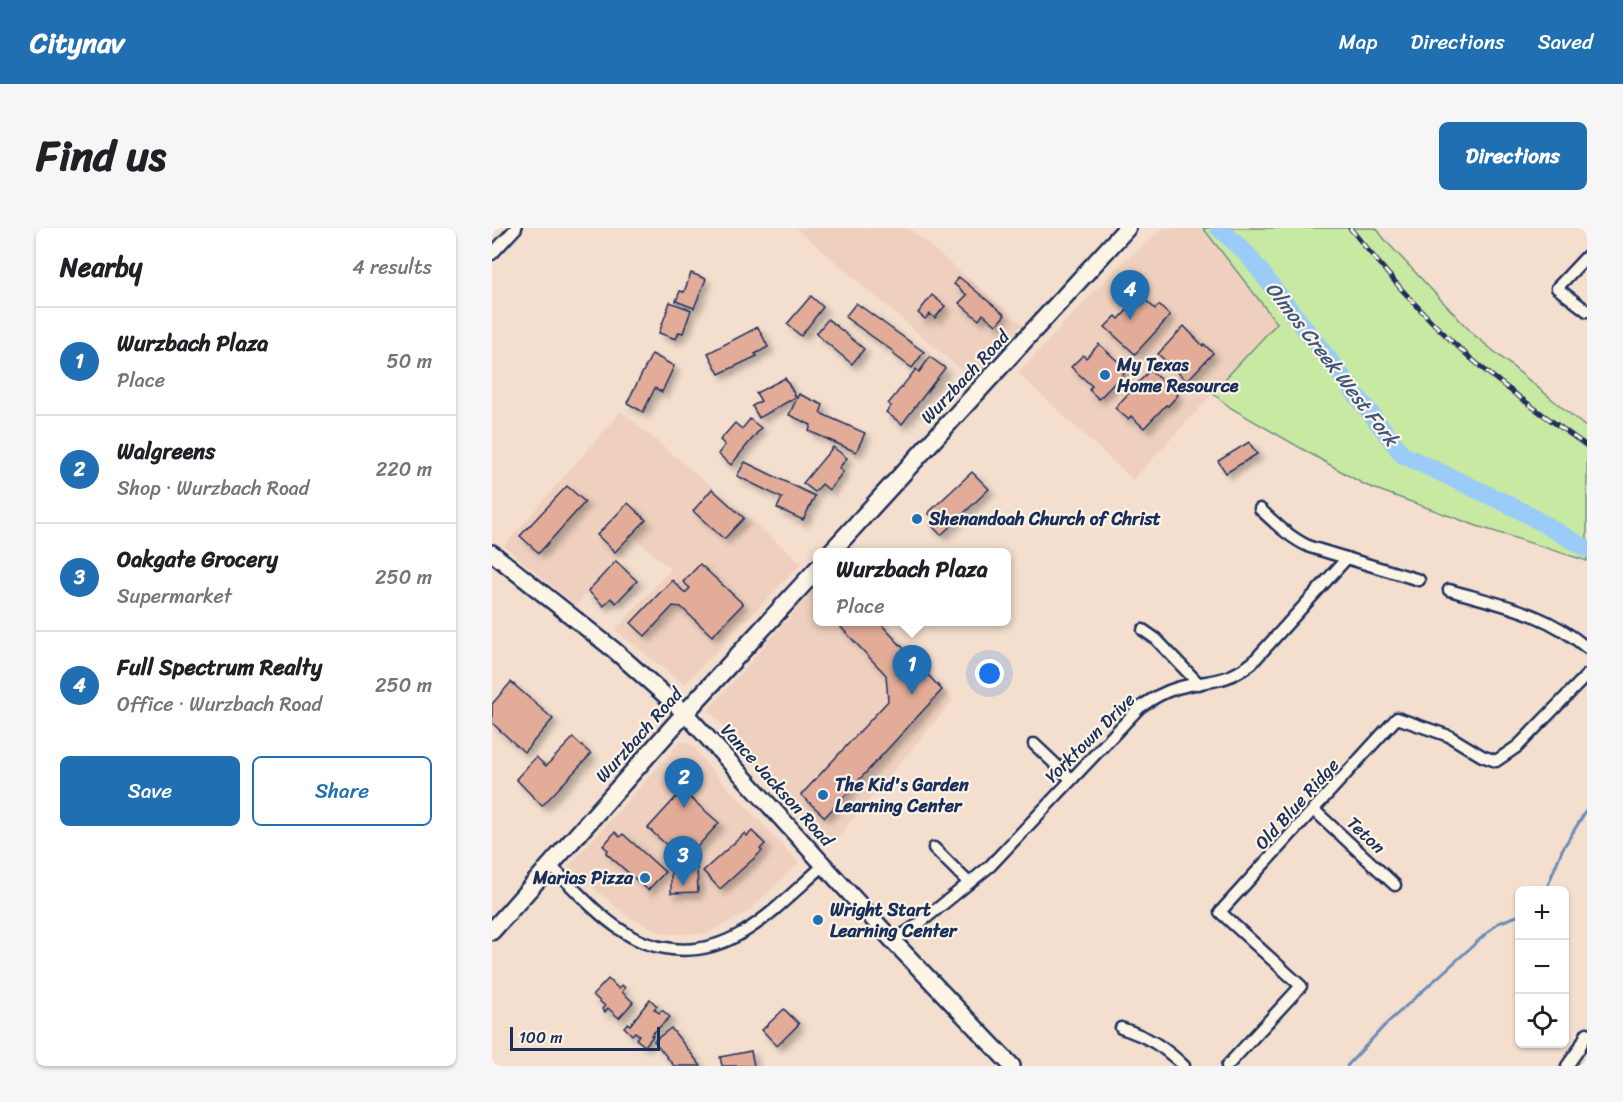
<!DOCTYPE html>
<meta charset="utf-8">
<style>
body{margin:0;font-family:Sriracha,sans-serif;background:#f6f6f6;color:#202124}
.controls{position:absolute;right:18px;bottom:18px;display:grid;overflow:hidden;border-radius:9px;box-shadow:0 2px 4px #0004}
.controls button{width:54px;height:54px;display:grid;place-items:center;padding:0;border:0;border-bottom:2px solid #e0e0e0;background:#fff;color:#202124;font:30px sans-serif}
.scale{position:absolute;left:18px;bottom:15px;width:150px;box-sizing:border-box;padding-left:6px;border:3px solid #1b2f5e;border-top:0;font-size:16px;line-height:21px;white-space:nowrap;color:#1b2f5e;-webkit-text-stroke:4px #fcf5e5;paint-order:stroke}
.you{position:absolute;left:498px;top:446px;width:21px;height:21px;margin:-15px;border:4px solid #fff;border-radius:50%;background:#1a73e8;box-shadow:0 0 0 9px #1a73e833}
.badge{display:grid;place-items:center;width:39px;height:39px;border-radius:50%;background:#1f6fb2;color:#fff;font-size:20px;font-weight:700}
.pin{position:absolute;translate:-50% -50px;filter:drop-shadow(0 2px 3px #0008)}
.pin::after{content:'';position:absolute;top:32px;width:21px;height:18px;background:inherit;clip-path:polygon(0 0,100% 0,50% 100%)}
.popup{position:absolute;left:321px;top:320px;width:198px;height:78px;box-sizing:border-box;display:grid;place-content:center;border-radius:9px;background:#fff;filter:drop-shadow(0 2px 4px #0005);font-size:20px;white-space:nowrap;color:#757577}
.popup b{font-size:22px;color:#202124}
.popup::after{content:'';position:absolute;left:50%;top:100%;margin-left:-12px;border:12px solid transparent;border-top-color:#fff}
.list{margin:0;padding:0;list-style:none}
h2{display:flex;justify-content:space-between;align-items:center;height:78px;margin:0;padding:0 24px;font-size:26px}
h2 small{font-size:20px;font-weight:400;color:#757577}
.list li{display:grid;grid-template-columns:39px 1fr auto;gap:18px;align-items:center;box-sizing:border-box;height:108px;padding:0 24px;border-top:2px solid #e0e0e0}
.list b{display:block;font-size:22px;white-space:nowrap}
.list p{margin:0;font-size:20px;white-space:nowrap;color:#757577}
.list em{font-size:20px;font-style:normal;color:#757577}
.actions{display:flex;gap:12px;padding:18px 24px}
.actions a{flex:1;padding:14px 0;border:2px solid #1f6fb2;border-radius:9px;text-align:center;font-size:21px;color:#1f6fb2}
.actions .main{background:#1f6fb2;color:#fff}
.icon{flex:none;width:33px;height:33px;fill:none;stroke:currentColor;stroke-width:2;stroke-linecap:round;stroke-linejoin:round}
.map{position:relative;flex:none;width:1095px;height:838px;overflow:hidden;border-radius:9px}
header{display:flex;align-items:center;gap:36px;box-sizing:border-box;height:84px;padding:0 30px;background:#1f6fb2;color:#fff}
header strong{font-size:28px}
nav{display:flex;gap:33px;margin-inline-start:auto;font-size:21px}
.intro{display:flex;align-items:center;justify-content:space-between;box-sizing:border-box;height:144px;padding:0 36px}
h1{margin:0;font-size:42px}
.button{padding:15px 27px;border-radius:9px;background:#1f6fb2;color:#fff;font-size:21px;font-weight:700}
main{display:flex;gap:36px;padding:0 36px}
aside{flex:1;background:#fff;border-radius:9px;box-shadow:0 2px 4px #0004}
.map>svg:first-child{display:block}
.built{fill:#efd0be}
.green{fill:#c8e9a2;stroke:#728c80;stroke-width:1.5}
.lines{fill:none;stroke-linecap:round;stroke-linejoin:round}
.stream{stroke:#678dba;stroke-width:3}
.river{stroke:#9accf7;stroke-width:18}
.building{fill:#e3ac99;stroke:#1b2f5e;stroke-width:1.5;filter:url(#shadow)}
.minor-casing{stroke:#1b2f5e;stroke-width:15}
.secondary-casing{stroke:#1b2f5e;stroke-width:20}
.primary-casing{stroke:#1b2f5e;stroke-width:21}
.minor{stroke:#fcf5e5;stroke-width:10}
.secondary{stroke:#fcf5e5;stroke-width:15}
.primary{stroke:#fcf5e5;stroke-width:16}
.rail-casing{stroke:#1b2f5e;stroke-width:5}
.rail{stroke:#fcf5e5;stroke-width:3;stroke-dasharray:9;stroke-linecap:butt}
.poi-dot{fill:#1f6fb2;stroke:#fcf5e5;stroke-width:2}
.labels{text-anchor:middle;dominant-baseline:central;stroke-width:4.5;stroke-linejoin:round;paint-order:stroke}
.poi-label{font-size:18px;font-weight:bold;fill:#1b2f5e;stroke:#fcf5e5;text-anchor:start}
.street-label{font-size:18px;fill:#1b2f5e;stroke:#fcf5e5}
.water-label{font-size:20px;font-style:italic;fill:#3b5684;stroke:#fcf5e5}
</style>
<header>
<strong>Citynav</strong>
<nav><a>Map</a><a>Directions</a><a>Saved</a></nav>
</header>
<div class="intro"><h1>Find us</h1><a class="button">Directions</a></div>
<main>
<aside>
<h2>Nearby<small>4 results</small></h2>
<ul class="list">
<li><span class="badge">1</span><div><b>Wurzbach Plaza</b><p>Place</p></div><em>50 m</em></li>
<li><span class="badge">2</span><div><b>Walgreens</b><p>Shop · Wurzbach Road</p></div><em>220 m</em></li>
<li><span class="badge">3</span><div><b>Oakgate Grocery</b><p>Supermarket</p></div><em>250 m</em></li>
<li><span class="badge">4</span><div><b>Full Spectrum Realty</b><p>Office · Wurzbach Road</p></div><em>250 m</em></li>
</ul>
<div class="actions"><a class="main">Save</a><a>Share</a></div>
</aside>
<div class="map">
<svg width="1095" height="838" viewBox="0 0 1095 838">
<defs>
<filter id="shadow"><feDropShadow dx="5" dy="5" stdDeviation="3" flood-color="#0004"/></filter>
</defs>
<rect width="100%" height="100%" fill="#f4dfce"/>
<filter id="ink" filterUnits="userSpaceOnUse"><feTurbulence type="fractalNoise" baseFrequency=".0167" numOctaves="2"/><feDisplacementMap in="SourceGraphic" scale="12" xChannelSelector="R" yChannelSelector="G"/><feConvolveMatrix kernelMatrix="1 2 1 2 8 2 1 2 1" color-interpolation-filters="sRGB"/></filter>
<g filter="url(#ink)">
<g class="built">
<path d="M304 0H417L530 96 483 154Z"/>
<path d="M671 0H710L786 95 641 252 526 145 625 39Z"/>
<path d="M129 183 310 335 192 457 123 402 179 341 143 310 84 378 12 318Z"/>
<path d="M325 358 326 394H387L461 472 339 617 216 482Z"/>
<path d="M189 513 200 517 215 537 307 635 256 684 214 706H173L136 689 76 639Z"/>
</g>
<path class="green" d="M711 0H884L894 13 981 106 1095 200V333L985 298 873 257 739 180 720 165 785 95Z"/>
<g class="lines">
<g class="stream">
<path d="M1054 662 1070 622 1095 581"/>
<path d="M855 838 894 796 1006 695 1028 687"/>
</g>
<path class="river" d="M727 0 755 26 911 227 1026 281 1095 321"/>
</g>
<g class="building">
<path d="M199 45 214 51 202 80 184 73 188 63 192 64Z"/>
<path d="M467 49 513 87 504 97 491 86 487 92 467 75 475 67 462 56Z"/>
<path d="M645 64 663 81 667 77 678 88 643 126 613 99 624 88 627 91 638 79 635 76Z"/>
<path d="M440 67 453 78 443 90 438 86 433 91 426 85Z"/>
<path d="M319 68 331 79 309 108 295 96Z"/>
<path d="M178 74 199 82 191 105 187 104 184 111 167 105Z"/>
<path d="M364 75 432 124 420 140 401 126 402 124 353 89Z"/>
<path d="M336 91 372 121 360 136 324 106Z"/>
<path d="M692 98 711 118 712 116 721 125 695 153 666 126Z"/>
<path d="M266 99 276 119 263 126 265 128 227 146 216 125Z"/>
<path d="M607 116 635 142 607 171 597 162 600 158 579 139 591 127 594 130Z"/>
<path d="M160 126 182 138 170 164 163 160 151 184 135 175Z"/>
<path d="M438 129 453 140 410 196 394 184 399 178 396 176 424 141 427 144Z"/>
<path d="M658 142 686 167 676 178 674 177 652 200 639 188 636 191 623 180Z"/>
<path d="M293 150 304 169 267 190 260 178 269 173 264 165Z"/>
<path d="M307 166 331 177 328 185 373 205 364 224 317 203 319 197 297 187Z"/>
<path d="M258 191 269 200 239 237 226 226 233 217 228 212 243 195 250 201Z"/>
<path d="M757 214 765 226 734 245 726 233Z"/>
<path d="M341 219 355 230 347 240 351 244 337 262 330 256 323 264 311 255Z"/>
<path d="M253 234 323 268 311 292 285 280 290 270 245 248Z"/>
<path d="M480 244 497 261 449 307 438 296 443 291 436 285Z"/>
<path d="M75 258 93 274 47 325 28 308Z"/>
<path d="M220 261 252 290 232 311 201 283Z"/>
<path d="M136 275 154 292 123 324 105 307Z"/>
<path d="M124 333 145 353 124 375 119 370 112 378 96 363Z"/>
<path d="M208 336 251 376 220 408 189 379 181 378 153 408 139 395 180 352 193 365 198 360 191 354Z"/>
<path d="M344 394H387L450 462 333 589 309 567 396 473 394 447Z"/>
<path d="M19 454 61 491 32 524 0 495V476Z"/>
<path d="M81 510 99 526 50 578 24 551 44 529 54 538Z"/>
<path d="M187 566H194L227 595 205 619 178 620 156 600Z"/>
<path d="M260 603 273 616 268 621 270 623 228 661 211 643 253 605 255 608Z"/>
<path d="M123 604 128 609 131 606 173 644 156 662 114 625 116 622 111 618Z"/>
<path d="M179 639H205L206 664 179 665Z"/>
<path d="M116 751 127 761 130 757 133 760 130 764 141 774 127 790 116 780 113 784 110 781 113 778 101 767Z"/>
<path d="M158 771 165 778 162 781 167 785 170 782 178 789 159 807 161 808 153 818 144 811 147 807 143 804 140 807 132 799 136 795 138 797Z"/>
<path d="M292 781 307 796 285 818 270 802Z"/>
<path d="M179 800 209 838H182L162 813Z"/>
<path d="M259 823 262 838H230L228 829Z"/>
</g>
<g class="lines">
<defs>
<g id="minor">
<path d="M0 26 24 0"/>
<path d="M1095 28 1065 60 1095 83"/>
<path d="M768 281C784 296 798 310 818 319L927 352"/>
<path d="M957 362C1009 377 1053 384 1095 420"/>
<path d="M651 402 664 411 707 456"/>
<path d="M542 516 579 551"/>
<path d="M822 582 903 657"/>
<path d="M442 620 477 655"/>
<path d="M58 637C81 659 103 685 129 702 144 713 162 719 180 721 244 729 288 675 331 638"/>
<path d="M401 713 424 698 498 638 647 480C658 472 671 464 685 460 716 451 732 457 760 435L855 330"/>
<path d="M629 800C656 809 671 818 692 838"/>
<path d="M735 838 809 758 728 684 892 504 905 490 957 508 990 528 1004 533 1026 518 1095 447"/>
<path d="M1075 838 1087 821 1095 805"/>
</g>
<path id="secondary" d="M0 325 122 422 193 485 401 713 520 838"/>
<g id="primary">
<path d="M339 324 635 0"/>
<path d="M0 703 193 485 326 340"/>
</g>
</defs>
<use href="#minor" class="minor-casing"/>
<use href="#secondary" class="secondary-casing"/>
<use href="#primary" class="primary-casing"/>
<use href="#minor" class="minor"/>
<use href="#secondary" class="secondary"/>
<use href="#primary" class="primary"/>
<defs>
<path id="rail" d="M858 0C899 51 943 102 995 144 1027 170 1061 194 1095 218"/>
</defs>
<use href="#rail" class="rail-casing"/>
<use href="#rail" class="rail"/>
</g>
</g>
<g class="poi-dot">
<circle cx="613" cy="147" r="6"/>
<circle cx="425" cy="291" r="6"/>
<circle cx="331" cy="567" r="6"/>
<circle cx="153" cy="650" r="6"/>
<circle cx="326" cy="692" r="6"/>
</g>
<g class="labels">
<g class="poi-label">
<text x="625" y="137">My Texas<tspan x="625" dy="21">Home Resource</tspan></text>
<text x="437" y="291">Shenandoah Church of Christ</text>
<text x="343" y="557">The Kid's Garden<tspan x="343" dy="21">Learning Center</tspan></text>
<text x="141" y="650" text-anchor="end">Marias Pizza</text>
<text x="338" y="682">Wright Start<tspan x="338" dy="21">Learning Center</tspan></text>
</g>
<g class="street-label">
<text transform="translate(473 149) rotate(-47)">Wurzbach Road</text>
<text transform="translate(147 507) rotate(-48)">Wurzbach Road</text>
<text transform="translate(598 510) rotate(-45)">Yorktown Drive</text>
<text transform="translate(285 557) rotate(48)">Vance Jackson Road</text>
<text transform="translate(805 576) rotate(-48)">Old Blue Ridge</text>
<text transform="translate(874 607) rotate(43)">Teton</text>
</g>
<g class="water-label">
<text transform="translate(840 136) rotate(52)">Olmos Creek West Fork</text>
</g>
</g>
</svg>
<div class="controls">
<button>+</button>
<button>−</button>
<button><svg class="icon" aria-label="locate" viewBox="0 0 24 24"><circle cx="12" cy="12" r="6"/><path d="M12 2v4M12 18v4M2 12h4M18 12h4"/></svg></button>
</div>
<div class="scale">100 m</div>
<div class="you"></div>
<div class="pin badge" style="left:420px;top:467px">1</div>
<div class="popup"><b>Wurzbach Plaza</b>Place</div>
<div class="pin badge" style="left:192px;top:580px">2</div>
<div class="pin badge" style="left:191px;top:658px">3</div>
<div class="pin badge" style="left:638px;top:92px">4</div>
</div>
</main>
